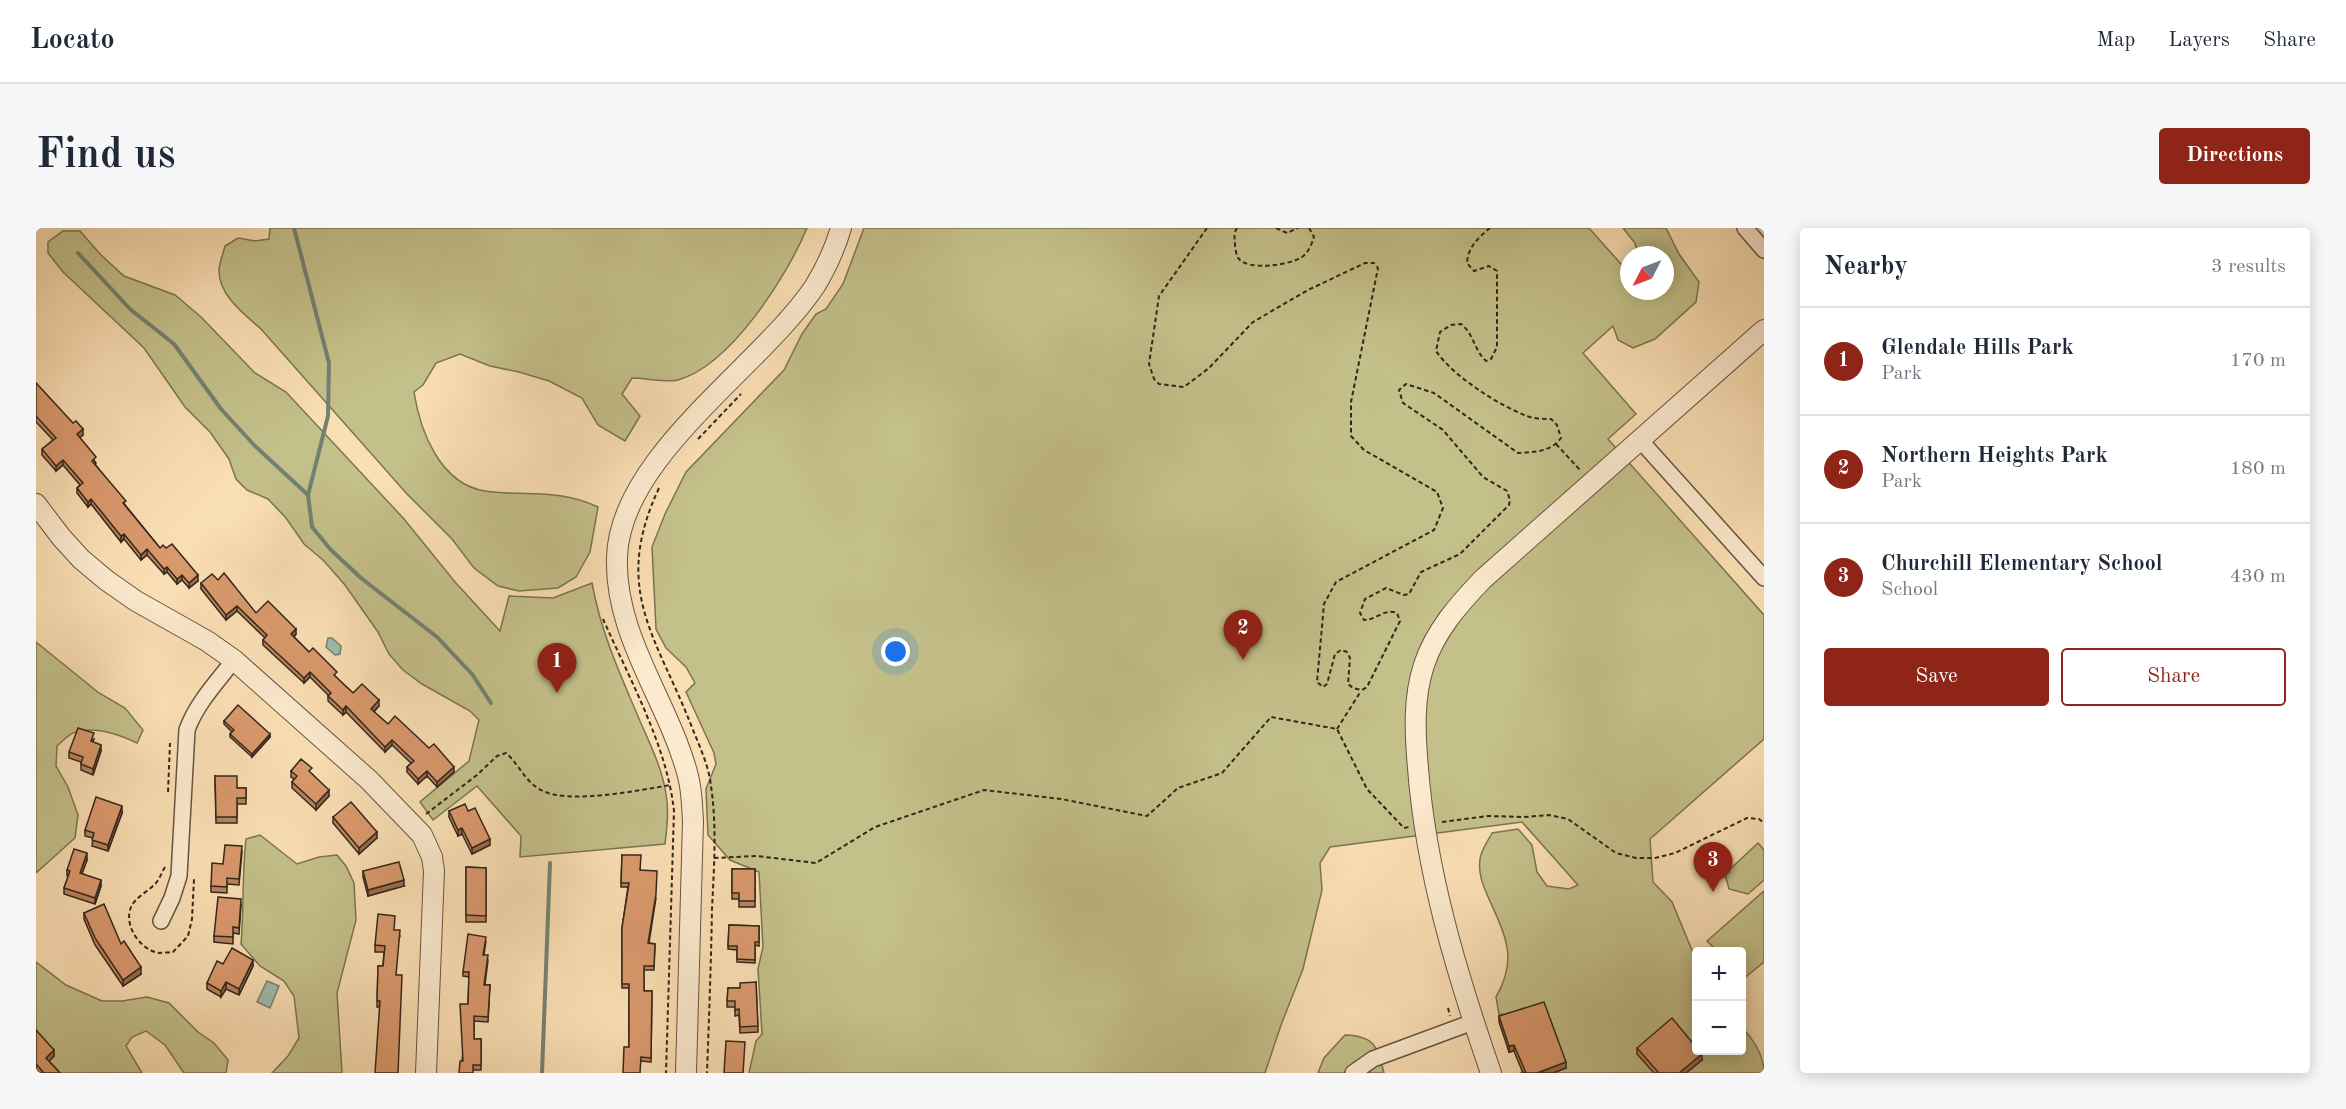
<!DOCTYPE html>
<meta charset="utf-8">
<style>
body{margin:0;font-family:"Old Standard TT",serif;background:#f6f6f7;color:#1f2937}
.controls{position:absolute;right:18px;bottom:18px;display:grid;overflow:hidden;border-radius:6px;box-shadow:0 3px 15px #0003}
.controls button{width:54px;height:54px;display:grid;place-items:center;padding:0;border:0;border-bottom:2px solid #e0e1e3;background:#fff;color:#1f2937;font:30px sans-serif}
.compass{position:absolute;left:1584px;top:18px;width:54px;height:54px;border-radius:50%;background:#fff;box-shadow:0 3px 15px #0003;rotate:228deg}
.you{position:absolute;left:860px;top:424px;width:21px;height:21px;margin:-15px;border:4px solid #fff;border-radius:50%;background:#1a73e8;box-shadow:0 0 0 9px #1a73e833}
.badge{display:grid;place-items:center;width:39px;height:39px;border-radius:50%;background:#8f2418;color:#fff;font-size:20px;font-weight:700}
.pin{position:absolute;translate:-50% -50px;filter:drop-shadow(0 2px 3px #0008)}
.pin::after{content:'';position:absolute;top:32px;width:21px;height:18px;background:inherit;clip-path:polygon(0 0,100% 0,50% 100%)}
.list{margin:0;padding:0;list-style:none}
h2{display:flex;justify-content:space-between;align-items:center;height:78px;margin:0;padding:0 24px;font-size:26px}
h2 small{font-size:20px;font-weight:400;color:#747a83}
.list li{display:grid;grid-template-columns:39px 1fr auto;gap:18px;align-items:center;box-sizing:border-box;height:108px;padding:0 24px;border-top:2px solid #e0e1e3}
.list b{display:block;font-size:22px;white-space:nowrap}
.list p{margin:0;font-size:20px;white-space:nowrap;color:#747a83}
.list em{font-size:20px;font-style:normal;color:#747a83}
.actions{display:flex;gap:12px;padding:18px 24px}
.actions a{flex:1;padding:14px 0;border:2px solid #8f2418;border-radius:6px;text-align:center;font-size:21px;color:#8f2418}
.actions .main{background:#8f2418;color:#fff}
.map{position:relative;flex:none;width:1728px;height:845px;overflow:hidden;border-radius:6px}
header{display:flex;align-items:center;gap:36px;box-sizing:border-box;height:84px;padding:0 30px;background:#fff;border-bottom:2px solid #e0e1e3}
header strong{font-size:28px}
nav{display:flex;gap:33px;margin-inline-start:auto;font-size:21px}
.intro{display:flex;align-items:center;justify-content:space-between;box-sizing:border-box;height:144px;padding:0 36px}
h1{margin:0;font-size:42px}
.button{padding:15px 27px;border-radius:6px;background:#8f2418;color:#fff;font-size:21px;font-weight:700}
main{display:flex;gap:36px;padding:0 36px}
aside{flex:1;background:#fff;border-radius:6px;box-shadow:0 3px 15px #0003}
.map>svg:first-child{display:block}
.green{fill:#c4c089;stroke:#7b7452;stroke-width:1.5}
.water{fill:#9fbdad;stroke:#738173;stroke-width:1.5}
.lines{fill:none;stroke-linecap:round;stroke-linejoin:round}
.stream{stroke:#738173;stroke-width:4}
.minor-casing{stroke:#645541;stroke-width:18}
.tertiary-casing{stroke:#645541;stroke-width:22}
.path{stroke:#32271b;stroke-width:2;stroke-dasharray:4.5 3;stroke-linecap:butt}
.minor{stroke:#fceace;stroke-width:15}
.tertiary{stroke:#fceace;stroke-width:20}
.wall{fill:#bb845e;stroke:#32271b;stroke-width:1.5}
.shaded-wall{fill:#996b4c;stroke:#32271b;stroke-width:1.5}
.building{fill:#da996d;stroke:#32271b;stroke-width:1.5}
</style>
<header>
<strong>Locato</strong>
<nav><a>Map</a><a>Layers</a><a>Share</a></nav>
</header>
<div class="intro"><h1>Find us</h1><a class="button">Directions</a></div>
<main>
<div class="map">
<svg width="1728" height="845" viewBox="0 0 1728 845">
<rect width="100%" height="100%" fill="#fbdfb4"/>
<filter id="stains"><feTurbulence type="fractalNoise" baseFrequency=".00333" numOctaves="4"/><feColorMatrix values="0 0 0 0 .2 0 0 0 0 .09 0 0 0 0 .02 0 0 0 .5 -.17"/></filter>
<radialGradient id="worn" r=".72"><stop offset=".6" stop-color="#630" stop-opacity="0"/><stop offset="1" stop-color="#630" stop-opacity=".3"/></radialGradient>
<g class="green">
<path d="M234 0H771C751 48 695 137 642 152 632 155 609 150 596 150L586 166 604 188 589 213 562 197 546 170 513 153 483 144 454 138 424 126 400 135 387 157 378 164C384 203 404 256 449 263 491 269 520 260 562 279L554 324 540 349 522 360 483 363 462 358 438 340 416 311 371 266 225 101C208 86 182 67 183 41 184 34 187 26 189 18L202 10 219 13 233 11Z"/>
<path d="M828 0H1553L1593 45V63H1629V27H1602L1599 15 1587 0H1630L1643 26 1663 54 1660 74 1619 111 1597 120 1582 112 1577 98 1547 125 1600 186 1572 211 1728 387V511L1614 611 1617 654 1636 674 1660 732V822H1706V799C1717 811 1728 828 1728 845H1484L1513 830 1482 788 1463 786 1460 769C1482 731 1470 709 1453 671 1447 657 1442 647 1444 631 1445 622 1452 613 1456 605L1482 601 1496 617 1501 644 1511 658 1533 661 1542 657 1486 594 1294 619 1284 635 1286 662 1267 741 1245 797 1229 845H713L720 813 726 806 722 741 727 719 723 644 694 632 672 607 670 561 680 536 678 525 650 464 659 455 650 439 630 420 620 401 616 319 629 286 650 244 748 142 766 106 780 86 790 81 807 56Z"/>
<path d="M27 3H44L65 27 88 48 139 67 165 89 219 145 250 164 368 291 419 354 464 403 473 368 517 370 556 355C565 405 584 446 604 493 614 516 626 540 630 566 633 583 631 599 629 616L484 629 485 608 441 558 397 592 384 574 433 533 443 492 434 483 386 456 367 442 353 426 342 404 309 357 288 333 268 316 250 290 232 271 211 262 200 251 193 231 174 204 149 179 108 120 27 44 12 25V14Z"/>
<path d="M0 414 63 465 89 480 107 502 101 515C84 507 60 498 40 504 33 505 26 514 21 518L20 538 32 559 42 587 39 610 0 645Z"/>
<path d="M224 607 261 636 283 629 301 627 310 638 318 655 320 692 301 765 306 845H236L252 828 263 810 258 768 248 753 224 738 205 716C208 681 206 646 210 611Z"/>
<path d="M1722 615 1728 622V652L1712 666 1693 661 1689 646Z"/>
<path d="M1728 663V734L1706 752V724L1681 723 1671 713Z"/>
<path d="M0 734 30 757 66 773H86L111 769 133 775 162 804 178 815 192 832 190 845H148L129 817 110 803 96 809 90 818 106 845H19L0 812Z"/>
<path d="M1309 807C1339 808 1341 818 1348 845H1282L1288 830Z"/>
</g>
<g class="water">
<path d="M292 410H296L305 418 304 426 299 427 290 419Z"/>
<path d="M231 753 243 758 234 780 221 774Z"/>
</g>
<g class="lines">
<g class="stream">
<path d="M258 0 293 135 292 188 272 267 276 299 295 322 325 350 401 409 436 446 455 475"/>
<path d="M42 25 94 81 138 116 185 181 219 218 272 267"/>
<path d="M506 845 514 635"/>
</g>
<defs>
<g id="minor">
<path d="M1709 0 1728 22"/>
<path d="M1604 212 1728 350"/>
<path d="M125 693 136 670 143 648 151 502C160 476 181 454 198 432"/>
<path d="M1317 845 1337 831 1437 794"/>
</g>
<g id="tertiary">
<path d="M0 276 25 309 45 331 70 352 100 373 171 413 198 432 333 552 386 607 396 629 398 643 390 845"/>
<path d="M650 845 657 593C656 578 656 563 652 548 633 474 578 408 581 329 584 228 725 139 779 58 790 40 799 20 805 0"/>
<path d="M1455 845C1421 746 1390 645 1382 540 1379 506 1377 470 1388 437 1399 403 1423 376 1447 351L1728 102"/>
</g>
</defs>
<use href="#minor" class="minor-casing"/>
<use href="#tertiary" class="tertiary-casing"/>
<g class="path">
<path d="M1171 0 1123 68 1113 136 1118 151 1123 156 1148 159 1173 140 1217 94 1272 62 1329 35H1338L1342 40 1315 174V208L1328 222 1401 264 1407 280 1398 302 1300 354 1288 376 1281 454 1287 459 1291 456 1299 426 1305 422 1311 424 1314 430 1312 456 1317 460 1326 462 1331 459 1364 393 1361 385C1348 380 1341 392 1328 392L1324 385 1329 371 1350 360 1368 367 1373 366 1385 344 1424 326 1473 277 1474 272 1471 263 1447 249 1407 202 1367 175 1363 162 1370 156 1398 165 1482 225C1498 224 1515 224 1525 210L1521 197 1515 191C1507 191 1498 191 1491 188 1462 177 1417 148 1400 123L1404 104 1415 97 1425 96C1438 106 1438 122 1450 133L1455 131 1461 119V43L1453 38 1438 43 1431 35C1432 19 1442 10 1454 0"/>
<path d="M1201 0C1197 6 1199 11 1199 18 1200 22 1200 28 1203 31 1213 43 1254 37 1266 29 1272 25 1276 16 1278 9L1273 0"/>
<path d="M1240 0 1251 5 1262 0"/>
<path d="M662 211 705 166"/>
<path d="M1520 216 1544 242"/>
<path d="M623 260C575 363 621 408 657 502 664 519 673 539 675 558 681 598 678 640 676 681 675 736 673 790 671 845"/>
<path d="M567 391C594 452 631 518 638 583L630 845"/>
<path d="M1301 501 1325 463"/>
<path d="M132 564 134 515"/>
<path d="M390 586 441 547 461 528 470 525C482 535 490 555 505 562 532 577 604 562 635 557"/>
<path d="M1406 594 1452 588 1489 589 1513 587 1532 591 1580 625 1600 630H1619L1639 625 1711 590 1723 591 1728 595"/>
<path d="M678 630 720 628 780 635 839 599 948 562 1025 571 1111 588 1142 560 1186 545 1235 489 1301 501 1331 561 1368 600 1373 599"/>
<path d="M129 639C126 644 124 650 120 655 112 664 97 670 94 682 89 700 105 722 123 725 127 725 133 724 137 724L152 708 156 691 158 651"/>
<path d="M1412 780 1414 788"/>
</g>
<use href="#minor" class="minor"/>
<use href="#tertiary" class="tertiary"/>
</g>
<g class="wall">
<path d="M0 155 47 207 43 210 60 235 59 236 90 278 124 320 162 353 153 360 146 352 141 356 131 344 128 346 111 327 105 332 88 311 85 314 55 276 52 279 41 265V260L44 257 27 237 20 243 6 227V221L17 212 0 194Z"/>
<path d="M182 352 220 385 260 406 258 409 273 424 317 465 343 478 338 484 352 496 418 544 401 559 391 548 382 556 371 544V539L375 535 356 517 349 524 310 484 307 487 292 473V467L274 449 268 455 227 417V412L229 410 201 383 190 392 165 361V355Z"/>
<path d="M188 493 234 509 216 529 194 509V506L196 504 188 496Z"/>
<path d="M58 511 57 514 65 523 57 547 45 542V534L33 530V524Z"/>
<path d="M255 543 276 546 293 568 280 582 256 560V554L258 551 255 549Z"/>
<path d="M179 548 201 560H210V576H201V595H180Z"/>
<path d="M413 583H432L454 617 436 626 426 606 422 608 413 589Z"/>
<path d="M86 585 72 623 56 618 57 610 49 608V602Z"/>
<path d="M297 589 341 610 323 626 297 595Z"/>
<path d="M206 624 203 657 191 656V665L175 664V658L187 636Z"/>
<path d="M586 627 605 642 620 670 613 715 619 716 618 742H608V763H616L615 834 605 833 593 819V760H586V700L592 659H585Z"/>
<path d="M51 632 46 645 65 658 59 676 28 666V660L32 649 31 648V642Z"/>
<path d="M430 639 450 640V694H430Z"/>
<path d="M696 641H719V679H703V671H696Z"/>
<path d="M327 643 368 658 332 668 327 649Z"/>
<path d="M205 677 203 706 197 705V716L178 714V708Z"/>
<path d="M48 685 85 716 105 746 87 758 59 717 48 691Z"/>
<path d="M693 697 723 698V718L719 717V735L701 734V722L692 721Z"/>
<path d="M358 702 364 708 343 779H341L342 738H347L348 724H339V717Z"/>
<path d="M450 713 448 727 452 732 449 757H454L452 794 438 793V811H445V842H437L426 833 432 776 433 749 427 748V744Z"/>
<path d="M187 736 217 738 203 767 190 761 185 769 171 761V755Z"/>
<path d="M720 754 722 804 704 805 703 787 699 788V779H691L692 760H704Z"/>
<path d="M1463 788 1530 840 1517 845H1487L1478 823 1473 824 1463 794Z"/>
<path d="M0 802 18 828 13 833 24 845H3L0 842Z"/>
<path d="M1601 820 1666 832 1650 845H1618L1601 826Z"/>
</g>
<g class="shaded-wall">
<path d="M47 201V207L41 212V206Z"/>
<path d="M27 232V237L20 243V238Z"/>
<path d="M55 271V276L52 279V274Z"/>
<path d="M88 306V311L85 314V308Z"/>
<path d="M111 321V327L105 332V327Z"/>
<path d="M131 339V344L128 346V341Z"/>
<path d="M146 347V352L141 356V351Z"/>
<path d="M162 347V353L153 360V355Z"/>
<path d="M201 378V383L190 392V387Z"/>
<path d="M260 401V406L255 411V406Z"/>
<path d="M274 444V449L268 455V450Z"/>
<path d="M343 472V478L335 486V481Z"/>
<path d="M310 478V484L307 487V482Z"/>
<path d="M234 506V509L216 529V526Z"/>
<path d="M356 512V517L349 524V519Z"/>
<path d="M65 517V523L57 547V541Z"/>
<path d="M418 539V544L401 559V554Z"/>
<path d="M391 543V548L382 556V551Z"/>
<path d="M293 562V568L280 582V576Z"/>
<path d="M86 578V585L72 623V617Z"/>
<path d="M426 600V606L422 608V602Z"/>
<path d="M341 604V610L323 626V620Z"/>
<path d="M454 611V617L436 626V620Z"/>
<path d="M51 625V632L44 651V645Z"/>
<path d="M65 652V658L59 676V670Z"/>
<path d="M368 652V658L332 668V662Z"/>
<path d="M217 732V738L203 767V761Z"/>
<path d="M105 739V746L87 758V752Z"/>
<path d="M190 754V761L185 769V763Z"/>
<path d="M1478 817V823L1473 824V818Z"/>
<path d="M18 822V828L10 836V830Z"/>
<path d="M1666 826V832L1650 845H1643Z"/>
<path d="M1530 834V840L1517 845H1501Z"/>
</g>
<g class="building">
<path d="M0 155 37 195 40 193 47 201 41 206 60 229 56 233 90 273 87 275 124 320 127 317 130 320 136 316 162 347 153 355 146 347 141 351 131 339 128 341 111 321 105 327 88 306 85 308 55 271 52 274 41 260 47 255 27 232 20 238 6 221 20 210 0 188Z"/>
<path d="M188 345 220 385 232 373 260 401 255 406 273 424 277 420 301 444 298 447 317 465 326 456 343 472 335 481 352 496 359 488 393 520 398 516 418 539 401 554 391 543 382 551 371 539 378 533 356 512 349 519 310 478 307 482 292 468 295 465 274 444 268 450 227 412 231 407 201 378 190 387 165 355 176 346 182 352Z"/>
<path d="M202 477 234 506 216 526 194 506 198 502 188 493Z"/>
<path d="M42 500 58 505 55 513 65 517 57 541 45 536 47 529 33 524Z"/>
<path d="M265 531 276 540 273 543 293 562 280 576 256 554 261 548 255 543Z"/>
<path d="M179 548H201V560H210V570H201V589H180Z"/>
<path d="M60 569 86 578 72 617 56 612 58 605 49 602Z"/>
<path d="M315 574 341 604 323 620 297 589Z"/>
<path d="M429 576 432 583 439 580 454 611 436 620 426 600 422 602 413 583Z"/>
<path d="M189 617 206 618 203 651 191 650V659L175 658 176 635 187 636Z"/>
<path d="M38 621 51 625 44 645 65 652 59 670 28 660 34 643 31 642Z"/>
<path d="M586 627H605L604 642 621 643 620 666 612 715 619 716 618 738H608V763H616L615 830 605 829 604 845H587L588 819H593V756H586V700L593 655H585Z"/>
<path d="M363 634 368 652 332 662 327 643Z"/>
<path d="M430 639 450 640V688L430 687Z"/>
<path d="M696 641H719V673H703V665H696Z"/>
<path d="M182 669 205 671 203 700 197 699V709L178 708Z"/>
<path d="M68 676 85 716 88 713 105 739 87 752 59 710 48 685Z"/>
<path d="M342 686 359 688 358 702H364L360 747H366L362 845H339L344 773H341L342 738H347L349 718 339 717Z"/>
<path d="M693 697 723 698V714H719V732L701 731V718H692Z"/>
<path d="M432 706 450 709 447 727H452L448 757H454L452 789 438 788V811H445V837H437V845H423L424 833H427L424 776H432L433 744H427Z"/>
<path d="M196 720 217 732 203 761 190 754 185 763 171 755 181 733 187 736Z"/>
<path d="M720 754 722 798 704 799 703 781 699 782V773H691L692 760H704V755Z"/>
<path d="M1508 774 1530 834 1501 845H1490L1478 817 1473 818 1463 788Z"/>
<path d="M1636 790 1660 819V822H1664L1666 826 1643 845H1623L1601 820Z"/>
<path d="M0 802 18 822 10 830 24 845H8L0 836Z"/>
<path d="M690 813 709 814 707 845H688Z"/>
</g>
<rect width="100%" height="100%" filter="url(#stains)"/>
<rect width="100%" height="100%" fill="url(#worn)"/>
</svg>
<div class="controls">
<button>+</button>
<button>−</button>
</div>
<svg class="compass" viewBox="-18 -18 36 36"><path d="M0-13l5 13h-10z" fill="#e53935"/><path d="M0 13l5-13h-10z" fill="#747a83"/></svg>
<div class="you"></div>
<div class="pin badge" style="left:521px;top:465px">1</div>
<div class="pin badge" style="left:1207px;top:432px">2</div>
<div class="pin badge" style="left:1677px;top:664px">3</div>
</div>
<aside>
<h2>Nearby<small>3 results</small></h2>
<ul class="list">
<li><span class="badge">1</span><div><b>Glendale Hills Park</b><p>Park</p></div><em>170 m</em></li>
<li><span class="badge">2</span><div><b>Northern Heights Park</b><p>Park</p></div><em>180 m</em></li>
<li><span class="badge">3</span><div><b>Churchill Elementary School</b><p>School</p></div><em>430 m</em></li>
</ul>
<div class="actions"><a class="main">Save</a><a>Share</a></div>
</aside>
</main>
